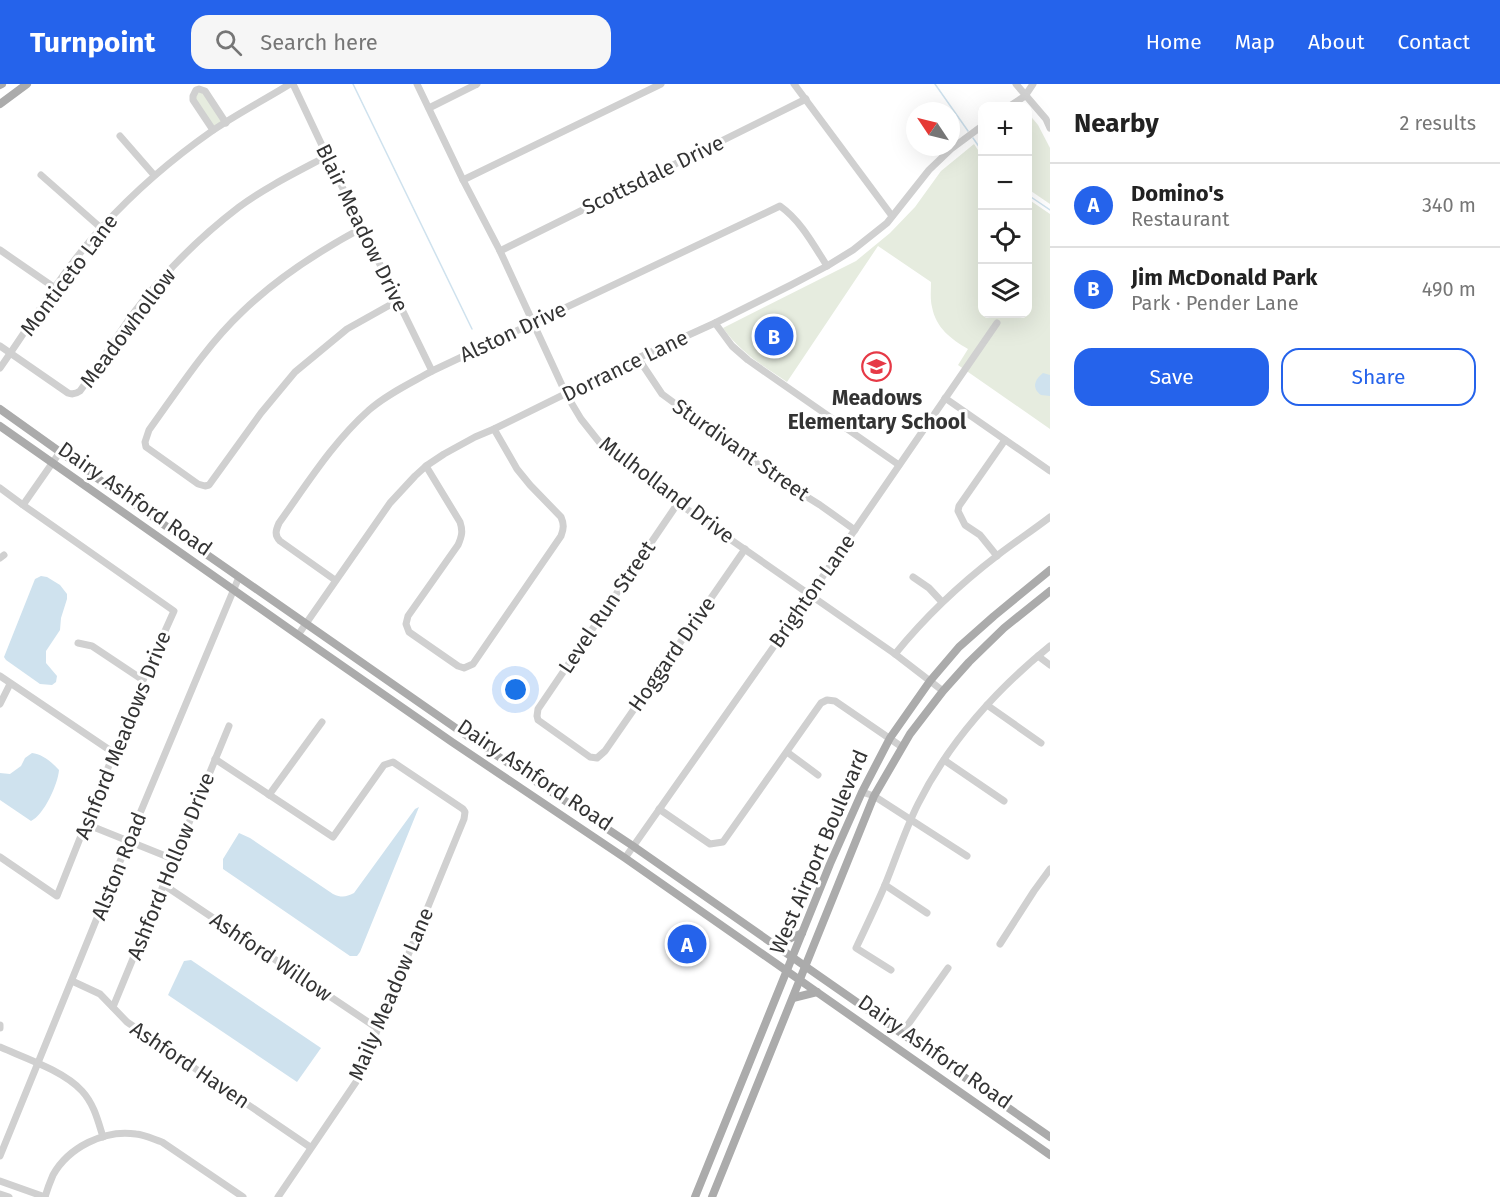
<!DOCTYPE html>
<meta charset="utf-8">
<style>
body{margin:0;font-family:"Fira Sans",sans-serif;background:#f6f6f6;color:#222}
.controls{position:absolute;right:18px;top:18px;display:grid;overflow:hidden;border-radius:12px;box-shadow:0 6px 24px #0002}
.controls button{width:54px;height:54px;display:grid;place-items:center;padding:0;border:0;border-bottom:2px solid #e0e0e0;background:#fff;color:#222;font:30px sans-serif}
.compass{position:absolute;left:906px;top:18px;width:54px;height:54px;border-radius:50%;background:#fff;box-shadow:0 6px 24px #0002;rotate:305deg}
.you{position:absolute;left:516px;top:606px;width:21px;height:21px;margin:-15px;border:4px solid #fff;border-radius:50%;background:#1a73e8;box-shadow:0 0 0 9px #1a73e833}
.badge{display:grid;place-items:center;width:39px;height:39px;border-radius:50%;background:#2563eb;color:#fff;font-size:20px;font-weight:700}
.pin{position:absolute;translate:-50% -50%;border:3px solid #fff;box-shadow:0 2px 6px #0006}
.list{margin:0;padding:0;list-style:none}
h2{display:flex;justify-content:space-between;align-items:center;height:78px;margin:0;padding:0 24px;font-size:26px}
h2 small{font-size:20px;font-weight:400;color:#767676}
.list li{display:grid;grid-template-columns:39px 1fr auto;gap:18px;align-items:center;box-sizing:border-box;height:84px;padding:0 24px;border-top:2px solid #e0e0e0}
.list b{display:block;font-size:22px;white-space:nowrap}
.list p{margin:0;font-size:20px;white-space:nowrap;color:#767676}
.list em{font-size:20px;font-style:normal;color:#767676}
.actions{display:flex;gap:12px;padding:18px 24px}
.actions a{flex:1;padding:14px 0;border:2px solid #2563eb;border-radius:18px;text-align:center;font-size:21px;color:#2563eb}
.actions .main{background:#2563eb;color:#fff}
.icon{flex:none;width:33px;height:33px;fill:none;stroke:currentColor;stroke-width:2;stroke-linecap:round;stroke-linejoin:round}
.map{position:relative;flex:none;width:1050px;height:1113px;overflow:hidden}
header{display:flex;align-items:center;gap:36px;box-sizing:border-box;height:84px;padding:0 30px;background:#2563eb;color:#fff}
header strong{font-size:28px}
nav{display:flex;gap:33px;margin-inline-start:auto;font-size:21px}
.search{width:420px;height:54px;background:#f6f6f6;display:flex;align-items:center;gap:15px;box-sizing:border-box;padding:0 21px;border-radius:18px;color:#767676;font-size:22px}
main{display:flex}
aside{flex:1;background:#fff}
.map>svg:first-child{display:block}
.green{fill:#e6ecdf}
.water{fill:#cfe2ee}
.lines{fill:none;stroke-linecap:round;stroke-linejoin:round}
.stream{stroke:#cfe2ee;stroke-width:1.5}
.minor{stroke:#d0d0d0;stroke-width:7}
.major{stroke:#ababab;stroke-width:8}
.labels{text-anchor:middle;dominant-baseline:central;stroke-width:6;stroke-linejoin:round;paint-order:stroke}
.street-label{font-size:21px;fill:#333;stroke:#fff}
.poi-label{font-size:21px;font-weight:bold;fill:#333;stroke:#fff}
</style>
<header>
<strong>Turnpoint</strong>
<div class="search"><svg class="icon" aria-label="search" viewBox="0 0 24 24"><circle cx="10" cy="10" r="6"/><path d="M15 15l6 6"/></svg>Search here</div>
<nav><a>Home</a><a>Map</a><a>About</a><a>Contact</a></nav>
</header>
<main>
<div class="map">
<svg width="1050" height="1113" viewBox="0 0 1050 1113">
<rect width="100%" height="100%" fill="#fff"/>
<g class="green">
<path d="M202 6 225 39 213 45 194 16 195 9Z"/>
<path d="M1028 29 1038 41 1050 64V120L1028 105Z"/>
<path d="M974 60 982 72V230H1028V115L1050 130V345L958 281 968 265C951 255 936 244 932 223 930 215 931 206 931 198L878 162 787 298C762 281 741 269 723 244L856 177 890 149 915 123 941 87Z"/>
</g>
<g class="water">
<path d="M1043 289 1050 291V312L1041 311C1031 304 1035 295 1043 289Z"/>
<path d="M41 492 47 493 60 501 67 510V515L61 534 60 546 46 567V579L57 592 56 598 52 601 40 600 6 576 4 573 35 495Z"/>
<path d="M32 669C42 670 52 678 59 686 58 700 44 731 31 737L0 716V689L10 690 21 682 25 674Z"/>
<path d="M419 723 360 868 357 872H350L223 785V775L239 749 250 754 333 810C342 814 346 813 354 809L415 725Z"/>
<path d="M191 876 321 964 297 998 168 911 184 877Z"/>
</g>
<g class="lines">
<g class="stream">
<path d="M353 0 472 245"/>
<path d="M935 0 968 47"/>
<path d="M973 54 982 67"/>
<path d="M1028 111 1050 126"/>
</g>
<g class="minor">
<path d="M293 0 327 72 432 287"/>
<path d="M417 0 463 96 500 167 566 310 581 335 604 364 678 419 895 570 943 607"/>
<path d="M794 0 892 132"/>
<path d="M1016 0 1046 35 1050 44"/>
<path d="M1010 22 1025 12 1033 0"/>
<path d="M429 24 477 0"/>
<path d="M213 46 193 16V12L196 6 199 5 205 7 226 39"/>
<path d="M120 52 154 91"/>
<path d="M41 91 101 144"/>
<path d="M463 96 661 0"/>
<path d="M362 144C319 167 278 193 242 228 206 262 178 306 149 346L145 358 146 363 198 400 205 402 209 401 261 329 295 288 347 245 397 217"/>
<path d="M0 166 55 204"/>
<path d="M500 167 806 15"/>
<path d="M715 239 732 262 748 276 899 381"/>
<path d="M0 262 68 309C73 311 76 310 80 307 99 281 116 253 135 227 164 189 201 152 239 123 266 103 297 88 327 72"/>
<path d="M638 274 662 310 775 393 820 421 855 446"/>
<path d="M0 284C33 237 63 186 102 143 135 107 172 75 212 47 237 30 264 16 290 0"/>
<path d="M945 314 1050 387"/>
<path d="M426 382 460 438C463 447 462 452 458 461L408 532 406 540 409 548 458 582 464 584 473 580 561 452C564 444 564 440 561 433L530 401 517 385 494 345"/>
<path d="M0 404 23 421 174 527 143 596 57 812 0 773"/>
<path d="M678 419 538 625 537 632 538 636 590 673 597 674 605 667 745 465"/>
<path d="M23 421 60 368"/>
<path d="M997 472 980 451 965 441 958 427 959 422 1005 356"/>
<path d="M0 474 4 471"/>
<path d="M913 493 929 504 942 518"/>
<path d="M335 496 280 457C274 451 276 446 279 439 307 400 333 358 369 326 387 310 411 299 432 287L780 122C801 137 813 160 827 182"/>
<path d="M298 551 390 419 415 392 426 382 444 370 475 353 494 345 638 274 715 239 791 201 827 182 853 166 887 139 929 86 951 65 982 42"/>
<path d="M78 559 92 562 143 596"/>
<path d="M895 570C925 533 960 500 998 471 1015 458 1033 446 1050 433"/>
<path d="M1038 572 1050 581"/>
<path d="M0 592 114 669"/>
<path d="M0 620 10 600"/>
<path d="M987 621 1041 659"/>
<path d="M787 668 818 691"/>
<path d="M215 675 333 753 384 681 393 678 463 725 465 728 464 735 356 998 278 1113"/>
<path d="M944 676 1004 717"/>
<path d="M862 708 874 712 967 772"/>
<path d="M269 711 322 638"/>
<path d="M659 725 710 760 723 758 821 619 827 616 835 617 902 663"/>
<path d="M86 740 173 775"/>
<path d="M625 774 810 511 997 239"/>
<path d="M164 801 377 944"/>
<path d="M885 801 927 829"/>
<path d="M1000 860 1034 807 1050 785"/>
<path d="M891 886 856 864C866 843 876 822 885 801 896 774 905 746 918 720 949 658 997 605 1050 562"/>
<path d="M72 897 100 910 127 938 310 1063"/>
<path d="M113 923 229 642"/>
<path d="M0 941V944"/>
<path d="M902 949 948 884"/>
<path d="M0 963C25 974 64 987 82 1007 94 1020 98 1037 103 1053"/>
<path d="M0 1072 128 758 239 493"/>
<path d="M0 1097 45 1113"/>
<path d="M0 1110 9 1113"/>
<path d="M45 1113C47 1106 50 1098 53 1091 68 1064 104 1045 136 1050 145 1051 153 1055 162 1058L243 1113"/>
</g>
<g class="major">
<path d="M0 1 2 0"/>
<path d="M0 20 27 0"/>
<path d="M0 325 84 385 460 647 633 762 1050 1053"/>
<path d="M0 342 298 551 452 658 625 774 1050 1071"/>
<path d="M773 859 787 856 802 849"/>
<path d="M793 914 817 908"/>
<path d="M695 1113 830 780 862 708 890 654 930 597 959 563 994 532 1050 486"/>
<path d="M712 1113 874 712 910 650 943 607 969 578 1004 544 1050 507"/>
</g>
</g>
<defs>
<symbol id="school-ring" viewBox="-11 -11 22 22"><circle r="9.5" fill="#fff" stroke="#e63946" stroke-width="1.5"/><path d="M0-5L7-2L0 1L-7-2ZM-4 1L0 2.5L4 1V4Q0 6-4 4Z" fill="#e63946"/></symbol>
</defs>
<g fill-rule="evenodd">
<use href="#school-ring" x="860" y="266" width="33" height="33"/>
</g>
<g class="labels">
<g class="street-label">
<text transform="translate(653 91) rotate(-26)">Scottsdale Drive</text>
<text transform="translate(362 144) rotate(64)">Blair Meadow Drive</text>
<text transform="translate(69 191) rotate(-53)">Monticeto Lane</text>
<text transform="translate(128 244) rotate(-53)">Meadowhollow</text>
<text transform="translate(513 248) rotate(-25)">Alston Drive</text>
<text transform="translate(625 282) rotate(-26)">Dorrance Lane</text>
<text transform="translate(741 366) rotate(35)">Sturdivant Street</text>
<text transform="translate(667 406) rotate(37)">Mulholland Drive</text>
<text transform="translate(135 415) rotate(35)">Dairy Ashford Road</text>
<text transform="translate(812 507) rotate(-55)">Brighton Lane</text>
<text transform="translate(607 523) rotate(-56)">Level Run Street</text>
<text transform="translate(672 570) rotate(-55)">Hoggard Drive</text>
<text transform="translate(123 651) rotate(-68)">Ashford Meadows Drive</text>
<text transform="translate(535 691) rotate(34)">Dairy Ashford Road</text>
<text transform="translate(819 768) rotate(-67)">West Airport Boulevard</text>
<text transform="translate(119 782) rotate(-68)">Alston Road</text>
<text transform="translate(171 782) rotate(-68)">Ashford Hollow Drive</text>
<text transform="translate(271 873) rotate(34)">Ashford Willow</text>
<text transform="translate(391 910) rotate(-67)">Maily Meadow Lane</text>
<text transform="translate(935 968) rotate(35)">Dairy Ashford Road</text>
<text transform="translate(190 981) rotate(34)">Ashford Haven</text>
</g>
<g class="poi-label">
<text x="877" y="314">Meadows<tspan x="877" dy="24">Elementary School</tspan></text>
</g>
</g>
</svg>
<div class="controls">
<button>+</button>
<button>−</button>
<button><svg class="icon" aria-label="locate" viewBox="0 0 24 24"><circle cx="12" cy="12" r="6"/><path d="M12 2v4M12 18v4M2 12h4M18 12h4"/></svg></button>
<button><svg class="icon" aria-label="layers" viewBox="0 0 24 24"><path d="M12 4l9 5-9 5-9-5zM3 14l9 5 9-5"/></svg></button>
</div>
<svg class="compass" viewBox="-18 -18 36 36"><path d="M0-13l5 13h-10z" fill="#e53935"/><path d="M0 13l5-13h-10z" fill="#767676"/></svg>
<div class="you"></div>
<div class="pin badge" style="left:687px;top:860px">A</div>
<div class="pin badge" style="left:774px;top:252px">B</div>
</div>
<aside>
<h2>Nearby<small>2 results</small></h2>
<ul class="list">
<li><span class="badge">A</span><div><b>Domino's</b><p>Restaurant</p></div><em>340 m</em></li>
<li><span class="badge">B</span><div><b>Jim McDonald Park</b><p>Park · Pender Lane</p></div><em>490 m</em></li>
</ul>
<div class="actions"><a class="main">Save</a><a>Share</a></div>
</aside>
</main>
